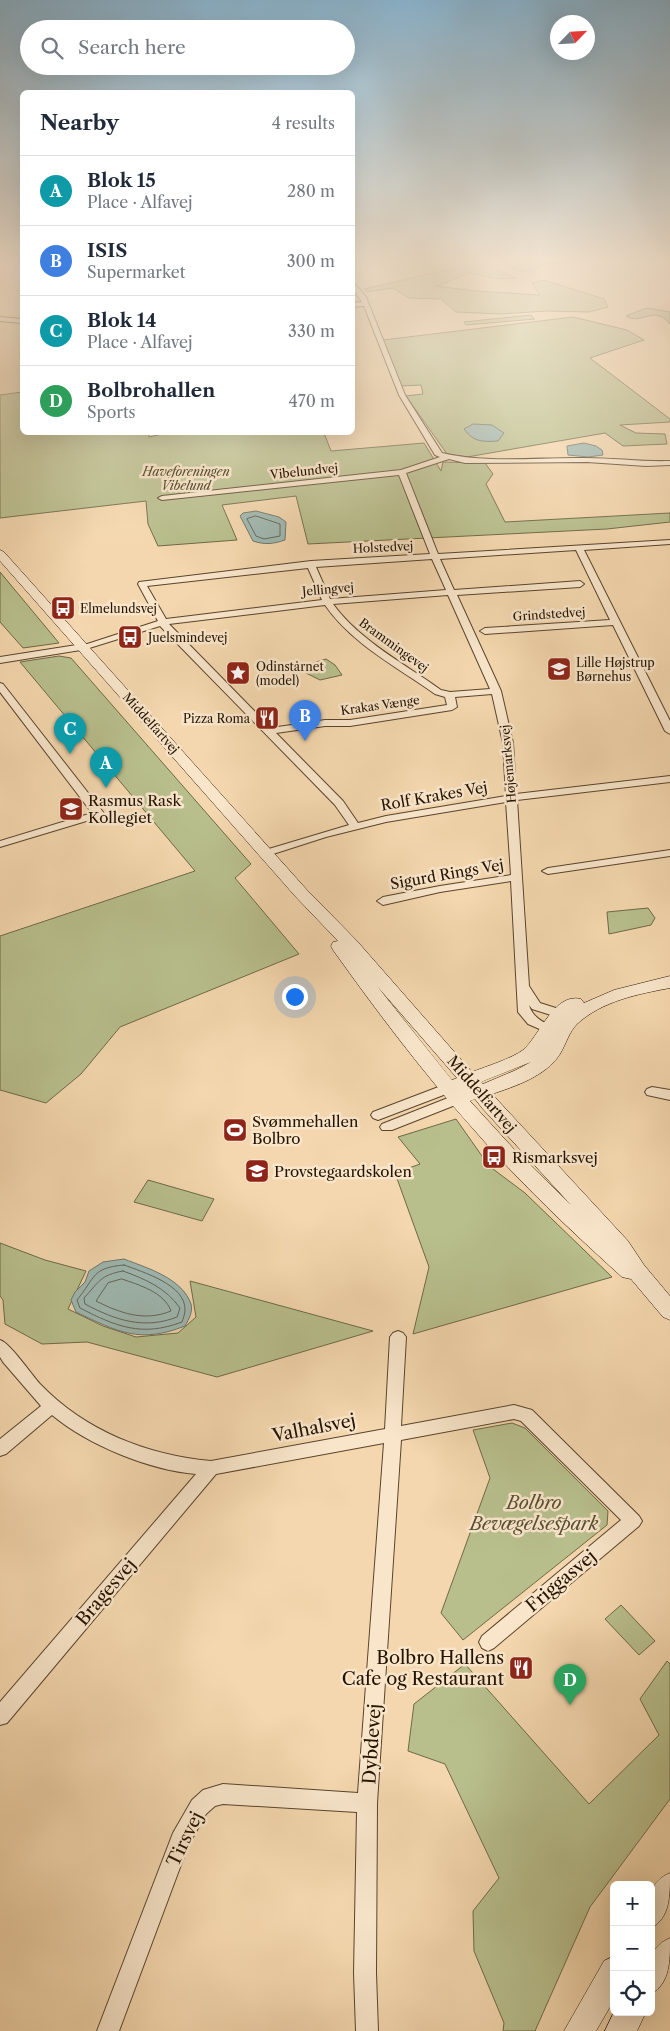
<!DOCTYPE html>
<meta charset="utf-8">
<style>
body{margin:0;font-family:"Libre Caslon Text",serif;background:#f2f2f3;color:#1f2937}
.controls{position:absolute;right:15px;bottom:15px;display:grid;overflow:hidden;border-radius:8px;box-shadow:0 5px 20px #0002}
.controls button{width:45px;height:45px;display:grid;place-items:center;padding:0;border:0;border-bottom:1px solid #e0e1e3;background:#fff;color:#1f2937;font:25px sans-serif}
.compass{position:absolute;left:550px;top:15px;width:45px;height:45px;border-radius:50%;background:#fff;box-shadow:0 5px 20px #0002;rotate:65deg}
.you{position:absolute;left:294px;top:996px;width:18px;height:18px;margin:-12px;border:4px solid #fff;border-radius:50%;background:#1a73e8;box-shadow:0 0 0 8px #1a73e833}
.badge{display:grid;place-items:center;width:32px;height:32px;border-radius:50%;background:#8f2418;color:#fff;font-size:16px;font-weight:700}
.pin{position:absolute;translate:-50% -41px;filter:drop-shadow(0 1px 2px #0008)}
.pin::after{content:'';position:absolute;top:26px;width:18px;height:15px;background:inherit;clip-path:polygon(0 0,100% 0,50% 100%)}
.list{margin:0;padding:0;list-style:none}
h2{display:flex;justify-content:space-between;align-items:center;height:65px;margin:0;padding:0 20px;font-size:21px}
h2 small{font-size:16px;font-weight:400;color:#747a83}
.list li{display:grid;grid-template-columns:32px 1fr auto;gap:15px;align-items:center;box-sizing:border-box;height:70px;padding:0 20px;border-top:1px solid #e0e1e3}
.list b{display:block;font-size:19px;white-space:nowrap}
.list p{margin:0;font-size:16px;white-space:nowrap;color:#747a83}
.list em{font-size:16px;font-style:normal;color:#747a83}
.icon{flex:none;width:28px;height:28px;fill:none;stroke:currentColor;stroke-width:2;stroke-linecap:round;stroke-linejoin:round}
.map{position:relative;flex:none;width:670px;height:2031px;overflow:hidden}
.search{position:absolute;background:#fff;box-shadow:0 5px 20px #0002;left:20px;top:20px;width:335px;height:55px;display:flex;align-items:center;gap:12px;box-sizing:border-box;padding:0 18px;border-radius:28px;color:#747a83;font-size:19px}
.panel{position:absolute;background:#fff;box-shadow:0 5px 20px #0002;left:20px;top:90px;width:335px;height:345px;border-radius:8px}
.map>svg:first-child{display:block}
.green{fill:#b8bf8d;stroke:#6e6947}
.water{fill:#9eb8b2;stroke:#6e766b}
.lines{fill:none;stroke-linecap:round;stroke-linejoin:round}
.shore{stroke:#62665a;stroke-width:1}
.minor-casing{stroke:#59442c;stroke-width:2}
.tertiary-casing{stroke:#59442c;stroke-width:2}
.secondary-casing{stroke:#251301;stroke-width:1}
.minor{fill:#f8e5ca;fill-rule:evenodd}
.tertiary{fill:#f8e5ca;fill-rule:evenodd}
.secondary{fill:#f8e5ca;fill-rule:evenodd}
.labels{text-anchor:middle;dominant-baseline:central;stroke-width:5;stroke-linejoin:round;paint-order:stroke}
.far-park-label{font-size:12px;font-style:italic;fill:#584f32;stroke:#f8e5ca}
.far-street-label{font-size:12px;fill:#251301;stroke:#f8e5ca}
.far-poi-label{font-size:12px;fill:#251301;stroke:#f8e5ca;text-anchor:start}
.street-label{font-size:15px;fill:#251301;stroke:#f8e5ca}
.poi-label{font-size:15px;fill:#251301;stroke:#f8e5ca;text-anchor:start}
.near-street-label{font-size:18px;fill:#251301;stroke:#f8e5ca}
.near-park-label{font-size:18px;font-style:italic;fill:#584f32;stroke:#f8e5ca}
.near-poi-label{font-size:18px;fill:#251301;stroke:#f8e5ca;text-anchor:end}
</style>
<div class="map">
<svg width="670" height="2031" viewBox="0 0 670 2031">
<rect width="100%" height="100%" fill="#f4d7ae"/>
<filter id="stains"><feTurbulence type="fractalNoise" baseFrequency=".004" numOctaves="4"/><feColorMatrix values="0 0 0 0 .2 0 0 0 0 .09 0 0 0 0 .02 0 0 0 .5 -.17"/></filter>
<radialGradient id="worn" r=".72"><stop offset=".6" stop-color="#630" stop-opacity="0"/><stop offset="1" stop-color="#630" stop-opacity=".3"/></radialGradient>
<g class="green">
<path d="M480 262 516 278 499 279 470 273 437 286 475 291 540 295 532 283 544 280 604 299 608 307 589 312 547 311 501 314 456 312 441 299 409 298 393 288 367 292 364 289Z"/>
<path d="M646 308 670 312V324C653 304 642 326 626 316Z"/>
<path d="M531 315 535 319 466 325 464 322Z"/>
<path d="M573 317 627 330 644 340 590 358 670 419V422L620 425 636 433 665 434 667 444 623 446 605 433 467 457 447 454 406 396 423 394 421 385 401 386 383 340Z"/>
<path d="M22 392V432H148L149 437 171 432 324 433 331 451 424 443 441 471 443 462 485 463 493 474 486 484 505 522 670 513V522L607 529 308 544 296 496 222 505 237 540 158 546 148 524 146 501 0 518V395Z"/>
<path d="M0 572 59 643 23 648 0 622Z"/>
<path d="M59 656 71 658 251 864 235 878 299 954 120 1027 81 1074 46 1103 0 1090V936L195 871 20 662Z"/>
<path d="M326 659 335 665 342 675 320 680 304 672 303 666Z"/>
<path d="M648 908 655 918 651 925 609 934 607 912Z"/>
<path d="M456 1119 489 1166 525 1193 612 1277 413 1334 429 1267 395 1173 420 1164 398 1137Z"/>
<path d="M148 1180 214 1199 202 1221 134 1202Z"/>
<path d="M0 1243 45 1260 86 1271 68 1309 103 1326 136 1337 178 1333 196 1317 190 1281 373 1331 217 1377 87 1342 42 1344 5 1324 3 1300 0 1296Z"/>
<path d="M512 1423 525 1428 608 1511 607 1525 463 1640 441 1613 490 1478 473 1430Z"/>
<path d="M621 1605 655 1641 639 1655 605 1619Z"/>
<path d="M667 1661 670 1664V1799L590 1907 535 2031H503L504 2023 474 1951 473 1911 499 1878 445 1764 408 1751 414 1704 465 1664 589 1804 659 1735 640 1699Z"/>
</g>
<g class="water">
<path d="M522 258H593L572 259 564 264H543L533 272 520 271 512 268Z"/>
<path d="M473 424 492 425 504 433 498 441C483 442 473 442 464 429Z"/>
<path d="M584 443 596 446 602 450 603 455 588 457 568 455 567 446Z"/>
<path d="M256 511 279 517 286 522 285 540C273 544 265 545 253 541L240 516 243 513Z"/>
<path d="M124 1259C147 1268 182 1278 191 1304 193 1312 189 1319 185 1326 140 1344 118 1332 76 1312L71 1300 75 1292 85 1282 89 1271 103 1262Z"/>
</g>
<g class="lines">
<g class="shore">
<path d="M526 258 524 265 530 266 543 259 565 258"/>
<path d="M256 516 280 524V536L264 539 256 536 247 519Z"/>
<path d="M124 1265C143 1272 186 1285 185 1310 185 1314 183 1319 182 1322 142 1337 117 1327 80 1308L77 1300C96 1277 91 1268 124 1265Z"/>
<path d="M123 1271C145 1279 166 1288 180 1308L177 1317C144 1330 115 1320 85 1304L84 1298C99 1282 100 1275 123 1271Z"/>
<path d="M122 1279C139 1285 164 1292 171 1311 144 1322 120 1313 96 1301L108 1283Z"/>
</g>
<defs>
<g id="minor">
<path d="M352 281 366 297 405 395 442 453C489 464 538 457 586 458 614 458 642 462 670 461V465L646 466 587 462 465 463 449 459 406 473 438 554 670 540V544L584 550 670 721V734L665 731 613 625 485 634 480 631 485 628 610 620 576 550 440 559 454 590 580 581 584 584 580 587 457 595 501 691 513 743 516 794 670 776V782L517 800 529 986 540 1003 559 1009 570 1021 568 1024H560L551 1015 532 1009 529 1005C533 1020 549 1025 562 1030L564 1033 562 1036 558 1037 528 1024 518 1012 511 881 440 892 383 905 377 901 383 897 440 886 511 875 506 802 386 822 326 837 270 855H262L260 853 262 851 349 825 335 805 160 626 83 650 78 647 158 621 138 584 139 582 311 561 430 554 399 475 162 500 158 498 162 496 401 470 440 457 435 455 399 395 364 306 352 307V303L362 302 352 288ZM432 559 446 590 330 599 316 567ZM308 568 322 600 166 619 147 586ZM448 595 490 689 450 692 441 690C405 664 360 641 333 604ZM325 605C352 644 397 667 435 694L445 697 447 705 350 720H325L271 728 169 624ZM492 694 503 743 506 796 386 816 358 823 343 801 276 733 325 726H350L452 710 457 707 455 697Z"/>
<path d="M0 317 22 319V323L0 321Z"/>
<path d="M0 683 3 684 103 812 104 814 103 816 0 847V841L92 813 0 692Z"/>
<path d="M670 850V856L548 874 542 871 548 868Z"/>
<path d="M449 1083 454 1085 456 1088 454 1091 378 1120 373 1118 371 1115 373 1112Z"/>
<path d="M652 1087 670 1090V1100L647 1095 645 1092 647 1089Z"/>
<path d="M458 1094 463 1096 465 1099 463 1102 392 1130H382L380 1127 382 1124Z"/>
<path d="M398 1331 403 1333 406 1337 401 1426 514 1405 532 1410 639 1516 642 1521 639 1526 494 1648 488 1651 482 1648 479 1642 482 1636 621 1520 521 1421 514 1419 401 1440 377 1803 376 1973 378 2031H356L354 1973 357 1812 223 1804 215 1806 206 1814 188 1846 119 2031H97L173 1833 192 1800 203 1790 223 1784 358 1793 384 1443 216 1474 7 1723 0 1725V1702L196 1474C149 1470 88 1445 52 1415L6 1454 0 1456V1439L41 1406 3 1362 0 1357V1340C10 1343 31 1374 40 1384 85 1431 147 1455 211 1461L385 1429 390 1337 393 1333Z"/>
</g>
<path id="tertiary" d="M83 644 87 645 89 647 87 649 0 663V657Z"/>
<g id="secondary">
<path d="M0 550 4 552 307 890 357 941 472 1072C485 1067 513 1058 523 1050 539 1037 554 992 581 999L584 1003 614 990 670 976V988C638 994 602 1001 577 1024 569 1032 566 1044 560 1054 546 1076 516 1086 492 1094L628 1241 644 1265 670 1296V1320L663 1317 631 1279 622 1277C571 1231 521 1184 476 1132 424 1074 378 1013 333 950L331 946 333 942 338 941 295 896 0 561ZM377 986 457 1078 452 1080ZM531 1062 516 1070 483 1084 481 1082ZM475 1099 482 1108 571 1205 513 1148 470 1101Z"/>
<path d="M670 1873C670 1896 670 1918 651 1928 651 1905 645 1883 670 1873Z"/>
<path d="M670 1938C670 1962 670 1983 651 1994 651 1970 644 1949 670 1938Z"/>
<path d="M614 1956V2000L596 2031H564L604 1961Z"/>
<path d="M614 2012H646L637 2031H605Z"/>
</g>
</defs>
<use href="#minor" class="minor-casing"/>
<use href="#tertiary" class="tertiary-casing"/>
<use href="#secondary" class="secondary-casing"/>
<use href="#minor" class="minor"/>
<use href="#tertiary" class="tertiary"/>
<use href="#secondary" class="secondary"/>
</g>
<linearGradient id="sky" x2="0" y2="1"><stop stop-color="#8ab6d2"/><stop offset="0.48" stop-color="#faeddb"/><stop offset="1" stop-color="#faeddb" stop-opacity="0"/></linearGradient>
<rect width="670" height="542" fill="url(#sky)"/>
<defs>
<symbol id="bus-square" viewBox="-11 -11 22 22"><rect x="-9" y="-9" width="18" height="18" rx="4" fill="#8f2418" stroke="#f8e5ca"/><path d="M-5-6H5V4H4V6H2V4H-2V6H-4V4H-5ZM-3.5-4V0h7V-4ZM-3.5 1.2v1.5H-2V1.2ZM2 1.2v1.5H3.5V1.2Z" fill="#fff"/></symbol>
<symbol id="school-square" viewBox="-11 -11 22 22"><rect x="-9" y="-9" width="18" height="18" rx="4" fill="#8f2418" stroke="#f8e5ca"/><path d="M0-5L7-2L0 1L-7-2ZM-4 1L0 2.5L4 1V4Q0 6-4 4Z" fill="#fff"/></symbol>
<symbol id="sight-square" viewBox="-11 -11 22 22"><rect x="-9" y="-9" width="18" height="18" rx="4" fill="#8f2418" stroke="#f8e5ca"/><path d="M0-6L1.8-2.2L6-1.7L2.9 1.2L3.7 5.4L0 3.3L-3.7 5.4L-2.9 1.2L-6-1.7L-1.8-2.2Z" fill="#fff"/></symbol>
<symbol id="restaurant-square" viewBox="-11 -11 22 22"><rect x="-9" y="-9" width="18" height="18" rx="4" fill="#8f2418" stroke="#f8e5ca"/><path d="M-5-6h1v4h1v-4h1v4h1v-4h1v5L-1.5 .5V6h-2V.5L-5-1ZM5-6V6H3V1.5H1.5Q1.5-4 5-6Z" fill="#fff"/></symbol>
<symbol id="university-square" viewBox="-11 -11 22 22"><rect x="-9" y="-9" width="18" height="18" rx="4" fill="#8f2418" stroke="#f8e5ca"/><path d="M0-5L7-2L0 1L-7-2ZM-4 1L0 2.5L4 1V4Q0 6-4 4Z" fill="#fff"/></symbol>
<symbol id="stadium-square" viewBox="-11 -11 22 22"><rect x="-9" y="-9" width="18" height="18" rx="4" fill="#8f2418" stroke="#f8e5ca"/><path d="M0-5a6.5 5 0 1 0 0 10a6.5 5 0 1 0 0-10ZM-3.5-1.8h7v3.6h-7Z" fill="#fff"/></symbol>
</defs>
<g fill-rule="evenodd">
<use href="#bus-square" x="49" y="594" width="28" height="28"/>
<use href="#bus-square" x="116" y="623" width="28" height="28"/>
<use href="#school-square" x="545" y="655" width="28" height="28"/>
<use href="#sight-square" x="224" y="659" width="28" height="28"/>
<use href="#restaurant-square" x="253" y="704" width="28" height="28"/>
<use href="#university-square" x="57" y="795" width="28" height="28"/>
<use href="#stadium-square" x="221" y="1116" width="28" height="28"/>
<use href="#bus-square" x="480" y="1143" width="28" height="28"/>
<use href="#school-square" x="243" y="1157" width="28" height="28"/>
<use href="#restaurant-square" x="507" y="1654" width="28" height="28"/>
</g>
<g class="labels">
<g class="far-park-label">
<text x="186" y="471">Haveforeningen<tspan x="186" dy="14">Vibelund</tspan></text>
</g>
<g class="far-street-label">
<text transform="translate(304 471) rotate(-6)">Vibelundvej</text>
<text transform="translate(383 547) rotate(-3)">Holstedvej</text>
<text transform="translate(328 589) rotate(-5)">Jellingvej</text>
<text transform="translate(549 614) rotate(-4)">Grindstedvej</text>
<text transform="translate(394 645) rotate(36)">Brammingevej</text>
<text transform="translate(380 705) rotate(-8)">Krakas Vænge</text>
<text transform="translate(151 723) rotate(48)">Middelfartvej</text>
<text transform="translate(508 764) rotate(-95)">Højemarksvej</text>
</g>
<g class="far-poi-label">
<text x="80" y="608">Elmelundsvej</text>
<text x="148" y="637">Juelsmindevej</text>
<text x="576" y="662">Lille Højstrup<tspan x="576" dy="14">Børnehus</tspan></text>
<text x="256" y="666">Odinstårnet<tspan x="256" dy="14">(model)</tspan></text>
<text x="250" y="718" text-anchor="end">Pizza Roma</text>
</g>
<g class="street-label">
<text transform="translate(434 796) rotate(-10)">Rolf Krakes Vej</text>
<text transform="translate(447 874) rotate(-10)">Sigurd Rings Vej</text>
<text transform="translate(482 1094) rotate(49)">Middelfartvej</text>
</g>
<g class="poi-label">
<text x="88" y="800">Rasmus Rask<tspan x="88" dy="17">Kollegiet</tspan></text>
<text x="252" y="1121">Svømmehallen<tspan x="252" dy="17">Bolbro</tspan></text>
<text x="512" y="1157">Rismarksvej</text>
<text x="274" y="1171">Provstegaardskolen</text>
</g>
<g class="near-street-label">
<text transform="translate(314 1428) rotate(-11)">Valhalsvej</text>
<text transform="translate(561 1581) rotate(-40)">Friggasvej</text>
<text transform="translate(106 1592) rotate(-50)">Bragesvej</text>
<text transform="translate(372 1744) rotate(-86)">Dybdevej</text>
<text transform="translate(185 1839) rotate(-64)">Tirsvej</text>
</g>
<g class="near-park-label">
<text x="534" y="1503">Bolbro<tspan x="534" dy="21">Bevægelsespark</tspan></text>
</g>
<g class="near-poi-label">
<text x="504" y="1658">Bolbro Hallens<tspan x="504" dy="21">Cafe og Restaurant</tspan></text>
</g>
</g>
<rect width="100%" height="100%" filter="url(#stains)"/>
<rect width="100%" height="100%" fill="url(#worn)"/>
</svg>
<div class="controls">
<button>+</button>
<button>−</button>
<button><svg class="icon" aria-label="locate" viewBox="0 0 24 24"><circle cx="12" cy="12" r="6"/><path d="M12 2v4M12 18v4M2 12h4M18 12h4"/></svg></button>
</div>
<svg class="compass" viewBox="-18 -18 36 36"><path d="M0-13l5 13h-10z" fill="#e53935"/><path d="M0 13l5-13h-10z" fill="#747a83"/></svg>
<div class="you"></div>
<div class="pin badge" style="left:106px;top:788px;background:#0f9aa8">A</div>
<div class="pin badge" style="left:305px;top:741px;background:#3f7fe0">B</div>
<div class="pin badge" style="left:70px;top:754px;background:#0f9aa8">C</div>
<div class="pin badge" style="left:570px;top:1705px;background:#2e9e5b">D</div>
<div class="search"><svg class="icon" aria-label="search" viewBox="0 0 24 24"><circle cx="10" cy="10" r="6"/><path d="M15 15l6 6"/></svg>Search here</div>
<section class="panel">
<h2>Nearby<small>4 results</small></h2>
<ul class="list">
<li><span class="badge" style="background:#0f9aa8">A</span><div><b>Blok 15</b><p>Place · Alfavej</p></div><em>280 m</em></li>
<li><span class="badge" style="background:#3f7fe0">B</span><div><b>ISIS</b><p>Supermarket</p></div><em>300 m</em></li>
<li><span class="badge" style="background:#0f9aa8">C</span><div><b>Blok 14</b><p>Place · Alfavej</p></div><em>330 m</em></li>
<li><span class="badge" style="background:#2e9e5b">D</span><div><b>Bolbrohallen</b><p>Sports</p></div><em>470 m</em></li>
</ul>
</section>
</div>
